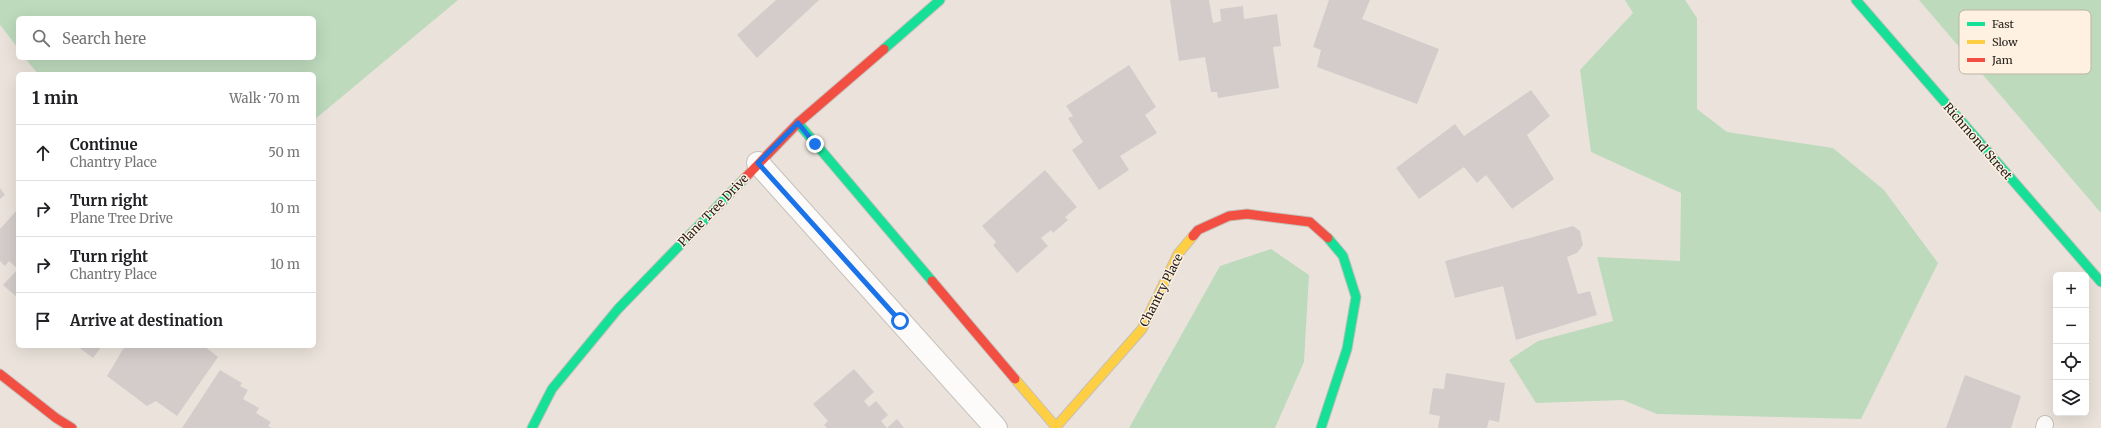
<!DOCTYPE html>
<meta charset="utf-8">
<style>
body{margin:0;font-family:Merriweather,serif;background:#f6f6f6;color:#202124}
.controls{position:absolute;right:12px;bottom:12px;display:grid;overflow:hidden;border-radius:6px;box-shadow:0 4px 16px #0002}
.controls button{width:36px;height:36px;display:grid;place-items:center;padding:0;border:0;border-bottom:1px solid #e0e0e0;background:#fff;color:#202124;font:20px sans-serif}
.stop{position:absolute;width:12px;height:12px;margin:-9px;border:3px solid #1a73e8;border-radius:50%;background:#fff}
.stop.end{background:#1a73e8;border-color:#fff;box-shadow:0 1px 4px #0008}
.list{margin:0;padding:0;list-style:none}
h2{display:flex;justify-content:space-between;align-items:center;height:52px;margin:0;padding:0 16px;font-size:17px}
h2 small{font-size:13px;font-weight:400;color:#757577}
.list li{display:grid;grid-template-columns:26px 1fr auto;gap:12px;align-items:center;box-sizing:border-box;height:56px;padding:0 16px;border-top:1px solid #e0e0e0}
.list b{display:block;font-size:15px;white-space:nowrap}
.list p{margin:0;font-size:13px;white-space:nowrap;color:#757577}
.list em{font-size:13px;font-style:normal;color:#757577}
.icon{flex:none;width:22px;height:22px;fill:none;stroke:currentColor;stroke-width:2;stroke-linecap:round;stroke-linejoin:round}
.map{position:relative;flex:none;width:2101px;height:428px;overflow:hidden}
.search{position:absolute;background:#fff;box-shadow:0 4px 16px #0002;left:16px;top:16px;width:300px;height:44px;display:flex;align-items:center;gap:10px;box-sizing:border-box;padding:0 14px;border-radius:6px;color:#757577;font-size:15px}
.panel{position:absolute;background:#fff;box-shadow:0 4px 16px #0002;left:16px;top:72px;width:300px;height:276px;border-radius:6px}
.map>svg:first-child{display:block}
.green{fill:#bddabd}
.building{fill:#d3ccca}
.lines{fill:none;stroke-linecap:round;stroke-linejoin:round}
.lane-casing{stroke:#c6c0ba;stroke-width:18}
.street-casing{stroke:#c6c0ba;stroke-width:24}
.fast-casing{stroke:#c6c0ba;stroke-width:11}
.slow-casing{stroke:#c6c0ba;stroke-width:11}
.jam-casing{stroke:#c6c0ba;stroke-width:11}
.lane{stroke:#fcfbfa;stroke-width:16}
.street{stroke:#fcfbfa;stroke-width:22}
.fast{stroke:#16e098;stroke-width:9}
.slow{stroke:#ffcf43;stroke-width:9}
.jam{stroke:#f24e42;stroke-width:9}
.route{stroke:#1a73e8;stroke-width:5}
.labels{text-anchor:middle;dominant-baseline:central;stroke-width:3;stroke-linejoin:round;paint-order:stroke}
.street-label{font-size:12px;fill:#26211c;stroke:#fef1e2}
.key{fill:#fef1e2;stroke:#bdb3a7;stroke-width:1}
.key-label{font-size:11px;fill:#26211c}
</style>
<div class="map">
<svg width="2101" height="428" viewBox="0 0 2101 428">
<rect width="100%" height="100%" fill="#ebe3db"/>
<g class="green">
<path d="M0 0H458L314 120V74H38L25 58H314V18H18V48L0 25Z"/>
<path d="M1625 0H1685L1697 18V109L1727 132 1833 148 1884 190 1938 263 1861 419 1657 414 1623 400 1536 403 1509 360 1538 341 1613 321 1597 257 1680 261 1681 193 1591 152 1580 70 1633 13Z"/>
<path d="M1919 0H2101V213Z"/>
<path d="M1271 249 1309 275 1304 362 1275 428H1129L1220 266Z"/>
</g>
<g class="building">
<path d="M776 0H819L757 58 737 35Z"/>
<path d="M1170 0H1209L1213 23 1221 21 1220 9 1243 6 1244 19 1277 14 1281 46 1273 47 1279 88 1218 98 1217 92H1211L1205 57 1179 61Z"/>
<path d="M1329 0H1370L1362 19 1439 49 1417 104 1317 67 1321 50 1313 47Z"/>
<path d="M1129 65 1156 107 1145 115 1157 133 1120 156 1129 170 1099 190 1072 150 1083 142 1068 118 1073 116 1066 106Z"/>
<path d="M1531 90 1550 116 1527 135 1554 179 1512 209 1486 175 1477 183 1464 167 1419 199 1396 168 1455 124 1464 136Z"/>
<path d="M1045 170 1077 207 1065 217 1068 220 1053 233 1051 230 1041 238 1048 246 1017 273 993 245 996 242 982 226Z"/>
<path d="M0 188 5 195 0 199Z"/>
<path d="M18 209V298L3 285 18 269 9 261 5 266 0 261V229Z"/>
<path d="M1573 226 1580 231 1583 245 1577 253 1567 257 1578 294 1590 291 1597 315 1516 340 1503 286 1455 298 1445 261Z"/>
<path d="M77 346H102L93 358Z"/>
<path d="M125 346H204L218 357 177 416 156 401 147 406 107 376Z"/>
<path d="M854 369 874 392 864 401 869 407 876 401 888 415 881 421 887 428 897 419 904 428H827L824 425 828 421 813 404Z"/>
<path d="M220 370 242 383 240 386 248 390 243 399 259 408 256 413 271 422 268 426 272 428H182Z"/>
<path d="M1446 373 1505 383 1499 422 1489 420 1487 428H1438L1440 416 1429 414 1433 388 1444 389Z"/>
<path d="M1965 375 2021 396 2011 428H1946Z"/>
</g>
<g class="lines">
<defs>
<path id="lane" d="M2044 428 2045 424"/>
<path id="street" d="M758 163 996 428"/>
<g id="fast">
<path d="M1856 0 2101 282"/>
<path d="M884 49 940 0"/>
<path d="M798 123 932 281"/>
<path d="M532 428 552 389 618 309 744 179"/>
<path d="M1321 428 1347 349 1356 297 1343 256 1328 238"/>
</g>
<g id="slow">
<path d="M1015 379 1056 427"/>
<path d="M1055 428 1142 329 1178 254 1193 236"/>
</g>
<g id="jam">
<path d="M744 179 798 123 884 49"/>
<path d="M1193 236 1198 230 1229 216 1247 214 1310 222 1328 238"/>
<path d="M932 281 1015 379"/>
<path d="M0 374 56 418 72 428"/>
</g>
</defs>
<use href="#lane" class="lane-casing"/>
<use href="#street" class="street-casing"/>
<use href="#fast" class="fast-casing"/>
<use href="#slow" class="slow-casing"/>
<use href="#jam" class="jam-casing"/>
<use href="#lane" class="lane"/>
<use href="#street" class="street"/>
<use href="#fast" class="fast"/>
<use href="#slow" class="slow"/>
<use href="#jam" class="jam"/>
</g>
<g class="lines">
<path class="route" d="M815 144 798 123 758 163 900 321"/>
</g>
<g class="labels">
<g class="street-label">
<text transform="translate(1978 141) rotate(49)">Richmond Street</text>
<text transform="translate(713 210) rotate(-46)">Plane Tree Drive</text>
<text transform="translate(1161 290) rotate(-63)">Chantry Place</text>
</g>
</g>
<rect x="1959" y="10" width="132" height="64" rx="6" class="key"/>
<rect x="1967" y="22" width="18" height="4" fill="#16e098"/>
<rect x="1967" y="40" width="18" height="4" fill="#ffcf43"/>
<rect x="1967" y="58" width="18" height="4" fill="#f24e42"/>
<g class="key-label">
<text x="1992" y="28">Fast</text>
<text x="1992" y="46">Slow</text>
<text x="1992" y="64">Jam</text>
</g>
</svg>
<div class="controls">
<button>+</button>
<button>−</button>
<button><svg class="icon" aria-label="locate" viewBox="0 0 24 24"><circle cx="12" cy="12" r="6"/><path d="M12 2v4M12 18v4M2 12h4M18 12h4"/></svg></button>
<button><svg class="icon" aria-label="layers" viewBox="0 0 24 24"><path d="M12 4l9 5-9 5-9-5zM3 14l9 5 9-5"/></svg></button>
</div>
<div class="stop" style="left:900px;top:321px"></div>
<div class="stop end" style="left:815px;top:144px"></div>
<div class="search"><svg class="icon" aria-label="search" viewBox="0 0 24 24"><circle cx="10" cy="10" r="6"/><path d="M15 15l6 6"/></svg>Search here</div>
<section class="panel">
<h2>1 min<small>Walk · 70 m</small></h2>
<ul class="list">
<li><svg class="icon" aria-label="ahead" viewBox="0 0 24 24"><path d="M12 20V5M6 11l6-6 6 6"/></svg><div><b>Continue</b><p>Chantry Place</p></div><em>50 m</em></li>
<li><svg class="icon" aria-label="right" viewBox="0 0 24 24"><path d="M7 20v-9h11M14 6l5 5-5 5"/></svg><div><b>Turn right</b><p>Plane Tree Drive</p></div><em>10 m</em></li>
<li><svg class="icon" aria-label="right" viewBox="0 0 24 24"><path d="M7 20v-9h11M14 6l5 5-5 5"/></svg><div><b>Turn right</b><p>Chantry Place</p></div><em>10 m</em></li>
<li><svg class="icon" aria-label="arrive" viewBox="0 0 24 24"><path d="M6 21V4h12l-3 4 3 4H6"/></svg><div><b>Arrive at destination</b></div></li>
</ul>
</section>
</div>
